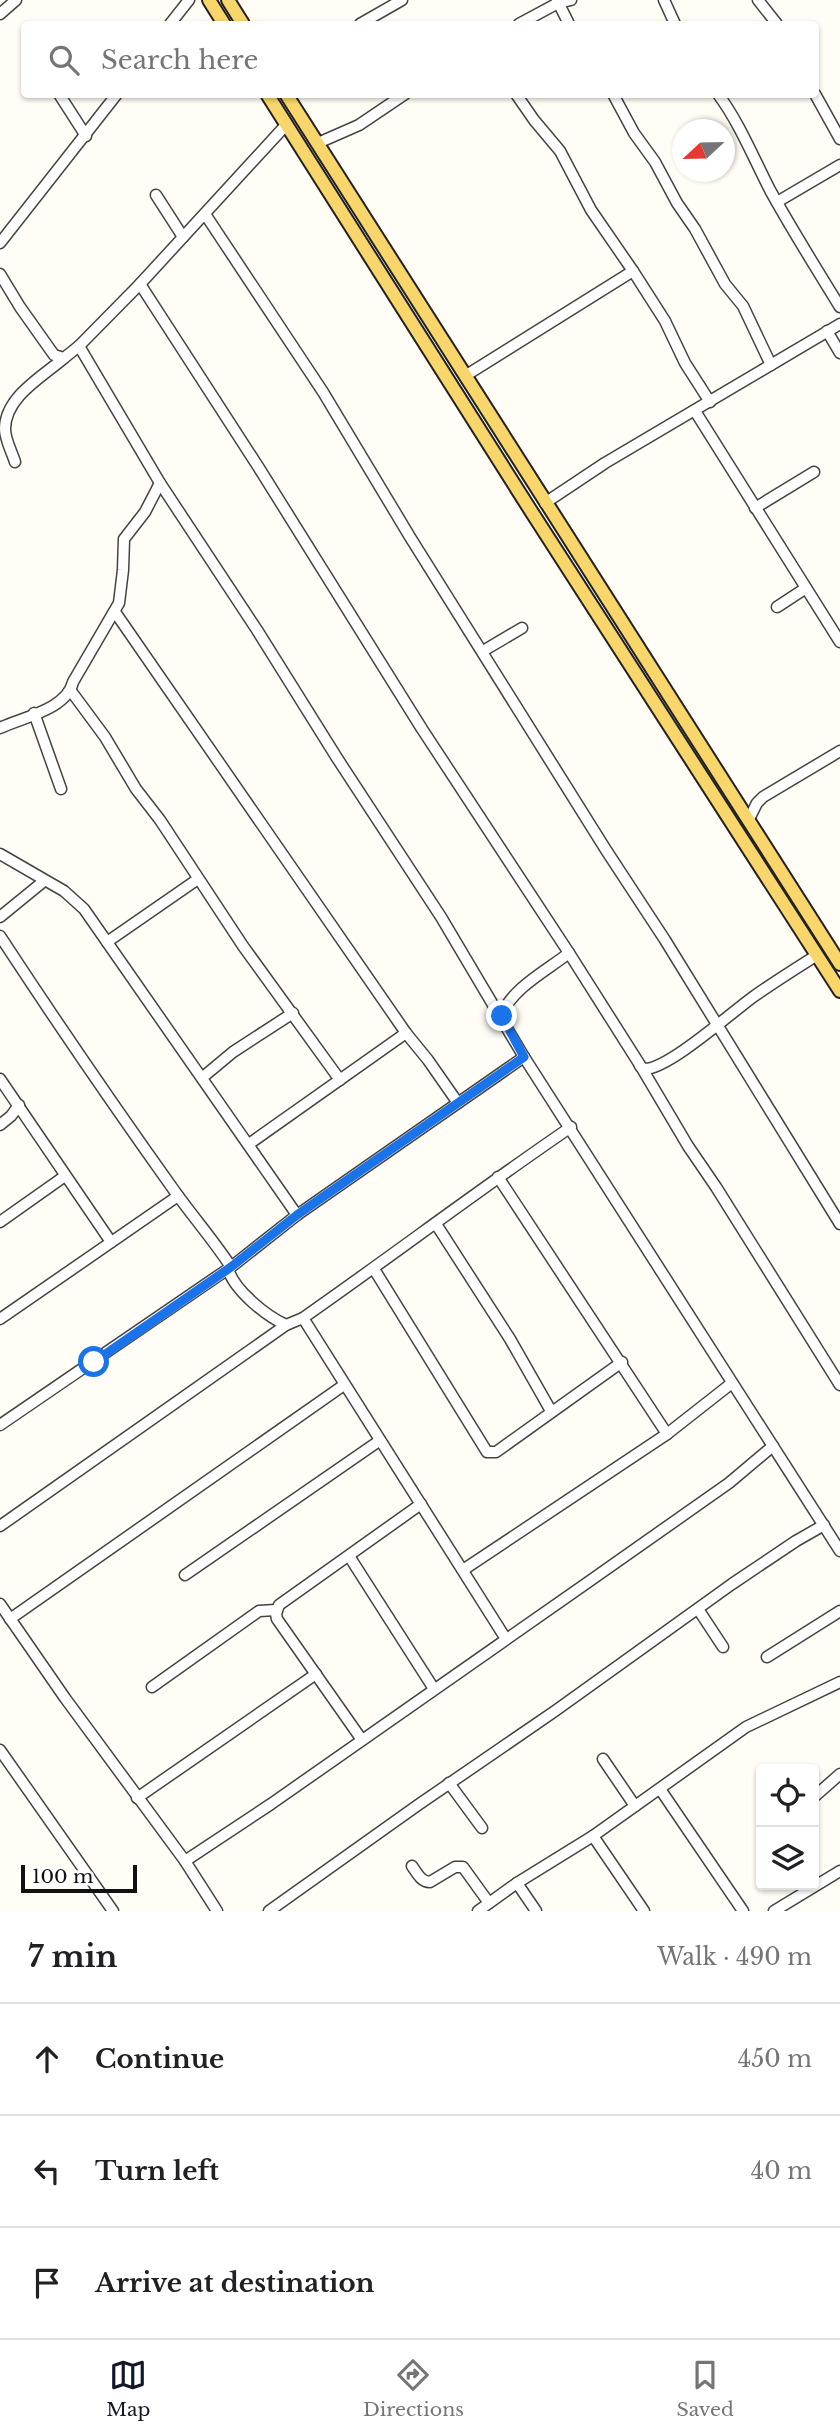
<!DOCTYPE html>
<meta charset="utf-8">
<style>
body{margin:0;font-family:"Libre Baskerville",serif;background:#f2f2f2;color:#202124}
.controls{position:absolute;right:21px;bottom:21px;display:grid;overflow:hidden;border-radius:7px;box-shadow:0 2px 5px #0004}
.controls button{width:63px;height:63px;display:grid;place-items:center;padding:0;border:0;border-bottom:2px solid #e0e0e0;background:#fff;color:#202124;font:35px sans-serif}
.compass{position:absolute;left:672px;top:119px;width:63px;height:63px;border-radius:50%;background:#fff;box-shadow:0 2px 5px #0004;rotate:248deg}
.scale{position:absolute;left:21px;bottom:18px;width:116px;box-sizing:border-box;padding-left:7px;border:4px solid #111;border-top:0;font-size:19px;line-height:24px;white-space:nowrap;color:#111;-webkit-text-stroke:5px #fff;paint-order:stroke}
.stop{position:absolute;width:21px;height:21px;margin:-16px;border:5px solid #1a73e8;border-radius:50%;background:#fff}
.stop.end{background:#1a73e8;border-color:#fff;box-shadow:0 2px 7px #0008}
.list{margin:0;padding:0;list-style:none}
h2{display:flex;justify-content:space-between;align-items:center;height:91px;margin:0;padding:0 28px;font-size:30px}
h2 small{font-size:23px;font-weight:400;color:#757577}
.list li{display:grid;grid-template-columns:46px 1fr auto;gap:21px;align-items:center;box-sizing:border-box;height:112px;padding:0 28px;border-top:2px solid #e0e0e0}
.list b{display:block;font-size:26px;white-space:nowrap}
.list em{font-size:23px;font-style:normal;color:#757577}
.icon{flex:none;width:38px;height:38px;fill:none;stroke:currentColor;stroke-width:2;stroke-linecap:round;stroke-linejoin:round}
.map{position:relative;flex:none;width:840px;height:1911px;overflow:hidden}
.search{position:absolute;background:#fff;box-shadow:0 2px 5px #0004;left:21px;right:21px;top:21px;height:77px;display:flex;align-items:center;gap:18px;box-sizing:border-box;padding:0 24px;border-radius:7px;color:#757577;font-size:26px}
.sheet{height:427px;background:#fff}
nav{display:flex;justify-content:space-around;align-items:center;box-sizing:border-box;height:98px;border-top:2px solid #e0e0e0;background:#fff;font-size:19px;color:#757577}
nav a{display:grid;justify-items:center;gap:4px}
nav .on{color:#111827}
.map>svg:first-child{display:block}
.lines{fill:none;stroke-linecap:round;stroke-linejoin:round}
.minor-casing{stroke:#444;stroke-width:13}
.major-casing{stroke:#222;stroke-width:16}
.minor{stroke:#fff;stroke-width:10}
.major{stroke:#f9d66b;stroke-width:12}
.route{stroke:#1a73e8;stroke-width:9}
</style>
<div class="map">
<svg width="840" height="1911" viewBox="0 0 840 1911">
<rect width="100%" height="100%" fill="#fffdf5"/>
<g class="lines">
<defs>
<g id="minor">
<path d="M557 0 569 24"/>
<path d="M664 0 675 24"/>
<path d="M758 0 777 24"/>
<path d="M0 14 16 0"/>
<path d="M170 24 189 0"/>
<path d="M360 24 402 0"/>
<path d="M519 24 558 3 571 0"/>
<path d="M59 94 86 136"/>
<path d="M516 94 534 120 560 151 591 210 633 271 665 321 685 363 710 402"/>
<path d="M613 94 634 133 655 162 677 203 695 229 725 284 743 306 771 365"/>
<path d="M718 94C740 124 753 157 770 190 792 230 816 268 840 307"/>
<path d="M815 94 840 139"/>
<path d="M318 143 359 125 405 94"/>
<path d="M156 195 183 237"/>
<path d="M777 202 840 165"/>
<path d="M205 214 323 392 410 537 606 850 665 940 840 1224"/>
<path d="M0 243 117 94"/>
<path d="M0 274 20 307 54 355 64 358 79 346 140 284 286 125"/>
<path d="M140 284 259 468 422 729 569 953 640 1065 688 1146 716 1187 840 1385"/>
<path d="M827 331 840 353"/>
<path d="M79 346 160 483 257 630 337 758 441 917 524 1057 840 1551"/>
<path d="M465 376 633 271"/>
<path d="M695 411 840 642"/>
<path d="M15 462C12 452 5 440 5 429 5 397 42 377 64 358"/>
<path d="M545 503 605 463 840 324"/>
<path d="M755 508 814 472"/>
<path d="M777 607 806 588"/>
<path d="M115 612 406 1033 428 1060 458 1103"/>
<path d="M483 651 522 628"/>
<path d="M71 691 105 737 136 789 160 820 243 946 340 1080"/>
<path d="M34 713 61 789"/>
<path d="M0 728C23 717 66 710 73 682L119 603 123 570 124 539 145 512 160 483"/>
<path d="M749 819 757 803 763 797 840 751"/>
<path d="M0 854 64 891 84 909 297 1215"/>
<path d="M0 917 44 881"/>
<path d="M0 936C57 1023 116 1109 176 1193 194 1218 214 1241 231 1267L228 1269C234 1290 266 1316 286 1325"/>
<path d="M107 942 198 879"/>
<path d="M501 1016C512 988 546 971 569 953"/>
<path d="M640 1066 644 1069C667 1070 731 1013 753 997 774 982 795 969 817 955"/>
<path d="M203 1077 233 1052 293 1013"/>
<path d="M0 1079 111 1242"/>
<path d="M0 1125 11 1116 19 1105"/>
<path d="M249 1144 406 1033"/>
<path d="M498 1177 667 1434"/>
<path d="M0 1222 65 1176"/>
<path d="M436 1224 510 1339 551 1411"/>
<path d="M374 1269 487 1452H496L622 1362"/>
<path d="M303 1318 506 1639"/>
<path d="M0 1319 178 1196"/>
<path d="M0 1425 231 1267 297 1215 524 1057"/>
<path d="M0 1526 286 1325 303 1318C393 1255 480 1189 571 1127"/>
<path d="M349 1556 434 1689"/>
<path d="M463 1570 667 1434 732 1383"/>
<path d="M185 1575 379 1441"/>
<path d="M0 1604 65 1698 185 1861 217 1911"/>
<path d="M698 1609 723 1647"/>
<path d="M10 1619 344 1385"/>
<path d="M767 1657 840 1611"/>
<path d="M152 1687 259 1611 276 1610"/>
<path d="M362 1740 277 1619 276 1614 279 1605 421 1504"/>
<path d="M0 1750 113 1911"/>
<path d="M603 1759 635 1806"/>
<path d="M449 1783 482 1828"/>
<path d="M660 1789 743 1911"/>
<path d="M814 1797 840 1774"/>
<path d="M137 1798 316 1674"/>
<path d="M593 1836 644 1911"/>
<path d="M185 1861 271 1804 584 1585 729 1483 773 1446"/>
<path d="M412 1866C417 1873 421 1882 430 1882L455 1867H463L489 1903"/>
<path d="M517 1883 536 1911"/>
<path d="M269 1911 418 1805 555 1711 732 1584 796 1541 824 1525"/>
<path d="M478 1911 517 1883 593 1836 746 1727 840 1682"/>
<path d="M774 1911 840 1871"/>
</g>
<g id="major">
<path d="M209 0 224 24"/>
<path d="M228 0 243 24"/>
<path d="M267 94 531 511 840 991"/>
<path d="M286 94 840 964"/>
</g>
</defs>
<use href="#minor" class="minor-casing"/>
<use href="#major" class="major-casing"/>
<use href="#minor" class="minor"/>
<use href="#major" class="major"/>
</g>
<g class="lines">
<path class="route" d="M94 1362 231 1267 297 1215 524 1057 502 1016"/>
</g>
</svg>
<div class="controls">
<button><svg class="icon" aria-label="locate" viewBox="0 0 24 24"><circle cx="12" cy="12" r="6"/><path d="M12 2v4M12 18v4M2 12h4M18 12h4"/></svg></button>
<button><svg class="icon" aria-label="layers" viewBox="0 0 24 24"><path d="M12 4l9 5-9 5-9-5zM3 14l9 5 9-5"/></svg></button>
</div>
<svg class="compass" viewBox="-18 -18 36 36"><path d="M0-13l5 13h-10z" fill="#e53935"/><path d="M0 13l5-13h-10z" fill="#757577"/></svg>
<div class="scale">100 m</div>
<div class="stop" style="left:94px;top:1362px"></div>
<div class="stop end" style="left:502px;top:1016px"></div>
<div class="search"><svg class="icon" aria-label="search" viewBox="0 0 24 24"><circle cx="10" cy="10" r="6"/><path d="M15 15l6 6"/></svg>Search here</div>
</div>
<section class="sheet">
<h2>7 min<small>Walk · 490 m</small></h2>
<ul class="list">
<li><svg class="icon" aria-label="ahead" viewBox="0 0 24 24"><path d="M12 20V5M6 11l6-6 6 6"/></svg><div><b>Continue</b></div><em>450 m</em></li>
<li><svg class="icon" aria-label="left" viewBox="0 0 24 24"><path d="M17 20v-9H6M10 6l-5 5 5 5"/></svg><div><b>Turn left</b></div><em>40 m</em></li>
<li><svg class="icon" aria-label="arrive" viewBox="0 0 24 24"><path d="M6 21V4h12l-3 4 3 4H6"/></svg><div><b>Arrive at destination</b></div></li>
</ul>
</section>
<nav>
<a class="on"><svg class="icon" aria-label="map" viewBox="0 0 24 24"><path d="M3 6l6-2 6 2 6-2v14l-6 2-6-2-6 2zM9 4v14M15 6v14"/></svg>Map</a>
<a><svg class="icon" aria-label="directions" viewBox="0 0 24 24"><path d="M12 3l9 9-9 9-9-9zM9 14v-3h6M13 9l2 2-2 2"/></svg>Directions</a>
<a><svg class="icon" aria-label="saved" viewBox="0 0 24 24"><path d="M7 4h10v16l-5-4-5 4z"/></svg>Saved</a>
</nav>
